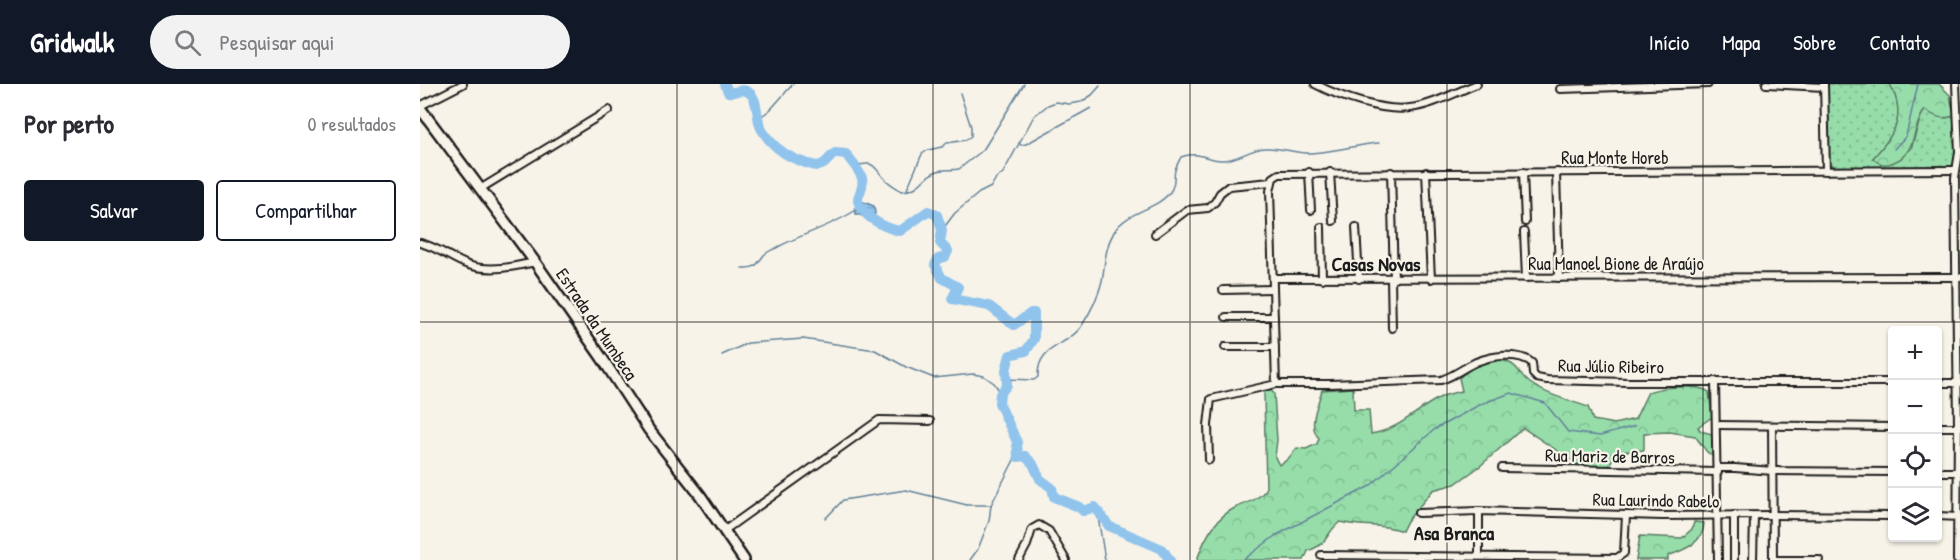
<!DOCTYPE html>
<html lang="pt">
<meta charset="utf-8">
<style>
body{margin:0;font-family:"Patrick Hand",sans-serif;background:#f2f2f3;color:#2b2b33}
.controls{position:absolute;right:18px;bottom:18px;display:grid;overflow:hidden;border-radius:6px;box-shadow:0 2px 4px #0004}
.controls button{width:54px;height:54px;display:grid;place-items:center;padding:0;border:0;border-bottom:2px solid #e1e1e2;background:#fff;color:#2b2b33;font:30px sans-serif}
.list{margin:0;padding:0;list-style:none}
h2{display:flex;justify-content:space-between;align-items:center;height:78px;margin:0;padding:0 24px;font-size:26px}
h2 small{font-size:20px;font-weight:400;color:#7c7c81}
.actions{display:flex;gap:12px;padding:18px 24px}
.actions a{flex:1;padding:14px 0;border:2px solid #111827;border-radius:6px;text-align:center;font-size:21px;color:#111827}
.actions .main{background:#111827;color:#fff}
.icon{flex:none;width:33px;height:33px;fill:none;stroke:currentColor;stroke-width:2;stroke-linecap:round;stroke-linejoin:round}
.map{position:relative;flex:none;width:1540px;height:476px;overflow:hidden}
header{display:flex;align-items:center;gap:36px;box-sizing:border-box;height:84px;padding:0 30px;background:#111827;color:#fff}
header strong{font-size:28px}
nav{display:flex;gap:33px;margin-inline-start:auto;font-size:21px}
.search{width:420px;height:54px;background:#f2f2f3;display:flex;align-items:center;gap:15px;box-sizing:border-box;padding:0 21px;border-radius:33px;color:#7c7c81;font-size:22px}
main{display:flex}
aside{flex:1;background:#fff}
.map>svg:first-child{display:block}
.grass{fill:url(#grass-dots);stroke:#597c63;stroke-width:1.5}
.forest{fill:url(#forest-crowns);stroke:#597c63;stroke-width:1.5}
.water{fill:url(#water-rules);stroke:#628199;stroke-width:1.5}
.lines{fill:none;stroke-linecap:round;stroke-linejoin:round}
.stream{stroke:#628199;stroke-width:1.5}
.river{stroke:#90c4ed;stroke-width:10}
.minor-casing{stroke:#1c1c1c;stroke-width:10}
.secondary-casing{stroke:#1c1c1c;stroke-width:14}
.minor{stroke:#f7f3e8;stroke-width:6}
.secondary{stroke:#f7f3e8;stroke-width:9}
.grid{fill:none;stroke:#1c1c1c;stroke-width:1.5;stroke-opacity:0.55}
.labels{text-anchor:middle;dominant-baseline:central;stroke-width:4.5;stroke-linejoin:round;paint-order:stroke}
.street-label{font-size:18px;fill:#1c1c1c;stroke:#f7f3e8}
.neighbourhood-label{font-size:20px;font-weight:bold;fill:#1c1c1c;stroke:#f7f3e8}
</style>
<header>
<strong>Gridwalk</strong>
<div class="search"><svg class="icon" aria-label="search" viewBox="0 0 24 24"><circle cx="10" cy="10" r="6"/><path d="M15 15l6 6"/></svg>Pesquisar aqui</div>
<nav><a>Início</a><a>Mapa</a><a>Sobre</a><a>Contato</a></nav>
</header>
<main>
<aside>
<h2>Por perto<small>0 resultados</small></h2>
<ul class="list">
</ul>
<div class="actions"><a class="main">Salvar</a><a>Compartilhar</a></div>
</aside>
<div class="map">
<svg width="1540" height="476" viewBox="0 0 1540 476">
<defs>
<pattern id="grass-dots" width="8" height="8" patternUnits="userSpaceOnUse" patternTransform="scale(1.5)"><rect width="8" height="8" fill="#96ddaa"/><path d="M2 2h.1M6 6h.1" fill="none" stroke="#81bd92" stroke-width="1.8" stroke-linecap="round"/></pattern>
<pattern id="forest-crowns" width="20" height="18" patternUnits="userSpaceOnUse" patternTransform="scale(1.5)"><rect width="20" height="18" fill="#96ddaa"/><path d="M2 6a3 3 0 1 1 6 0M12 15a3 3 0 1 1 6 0" fill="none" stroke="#81bd92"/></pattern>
<pattern id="water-rules" width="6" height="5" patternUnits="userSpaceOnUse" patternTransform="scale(1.5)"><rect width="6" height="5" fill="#90c4ed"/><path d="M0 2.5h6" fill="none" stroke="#7ca8cb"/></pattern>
</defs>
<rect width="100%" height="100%" fill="#f7f3e8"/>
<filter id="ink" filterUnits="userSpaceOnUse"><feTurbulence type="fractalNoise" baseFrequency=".0167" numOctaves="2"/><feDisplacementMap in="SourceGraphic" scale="12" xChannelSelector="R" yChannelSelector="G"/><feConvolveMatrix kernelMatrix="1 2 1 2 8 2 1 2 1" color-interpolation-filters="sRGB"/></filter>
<g filter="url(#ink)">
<path class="grass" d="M1407 0H1470C1487 32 1476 50 1453 74L1491 65 1501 32 1505 26 1526 34 1534 32 1536 73 1534 82 1414 84 1408 73Z"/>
<g class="forest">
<path d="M1470 0H1519L1530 11 1534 32C1522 36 1515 33 1505 26 1491 43 1498 68 1474 78 1466 82 1459 81 1453 74 1475 50 1487 32 1470 0Z"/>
<path d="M1081 276C1101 281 1096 289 1110 299 1127 311 1148 316 1168 323L1173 336 1194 340 1215 335 1228 308C1241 303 1278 300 1289 308L1292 333 1278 343 1281 347 1292 350 1294 373 1287 368 1275 352 1250 348 1224 349V366L1196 368 1189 382H1160L1103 344 1059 383 1035 400 1013 406 987 437 982 447C960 439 943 444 920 438 906 448 910 459 888 467L884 476H777C784 455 796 432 817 423 829 418 837 416 846 406L844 307H852L854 310 857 356 855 373 859 381 867 376 877 364 886 365 897 360 899 354C887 342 898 321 902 306L933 304 934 326H949L951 350C980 346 997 324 1023 312 1029 310 1036 308 1042 307L1039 294 1053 282Z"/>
<path d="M1274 438 1284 439C1284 459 1264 466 1248 472V476H1216L1220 452 1262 454 1272 445Z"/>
</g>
<path class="water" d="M441 117 454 122 455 130 445 133 436 130 435 124Z"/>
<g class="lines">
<g class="stream">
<path d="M338 35 351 25 373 0"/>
<path d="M599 59 601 61 606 60 671 24"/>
<path d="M1474 65 1486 52 1498 0"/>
<path d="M435 82C455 77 452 81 464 94 468 99 476 103 481 107 502 106 501 94 515 88 524 84 531 87 539 85L563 66 604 0"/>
<path d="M487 105 502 70 508 66 522 63 527 59 546 56 551 52V43L540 9"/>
<path d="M522 146 535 129 559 109 571 103 576 94 583 89 614 32 628 21 636 18 649 20 661 18 672 11 680 2"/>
<path d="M322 184C338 184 336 181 344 171 347 168 352 166 356 164 382 150 412 142 436 126"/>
<path d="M302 271 328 259 383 255 455 266 486 283 514 294 553 290 564 292 574 299 581 309"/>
<path d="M586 295 614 296 618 293C617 261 647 263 661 243 670 229 678 214 682 197 685 180 685 163 694 148 706 127 737 126 750 108 756 100 753 94 755 86 756 82 759 77 761 73 778 67 785 75 801 76 817 77 829 65 845 64 858 63 872 68 886 69 910 69 935 61 959 59"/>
<path d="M677 426 685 476"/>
<path d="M405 435 423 416 486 406 547 421H571"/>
<path d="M550 476 558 465 569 437 571 421 594 376 598 372"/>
<path d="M823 476 855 452 950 402 1015 345 1061 320 1091 309 1125 319 1148 348 1180 352 1215 342"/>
</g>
<path class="river" d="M305 0 308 8C315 10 320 4 326 7 340 12 335 35 342 46 354 66 374 77 396 82 406 82 408 74 415 69L426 70C431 78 439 85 442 94 445 104 437 110 438 117 442 133 465 144 480 147L508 127 517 131 522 146 520 159 528 167 525 173 518 175 515 181 522 194 538 203 532 215 569 222 594 241 611 229H614V255L606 267 590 271 586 286 587 301 580 310 579 319 597 358 598 373 605 372 613 380 620 395 632 404 634 413 659 423 663 427 675 423 689 442 742 465 750 476"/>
<defs>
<g id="minor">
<path d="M895 0C920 13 963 28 990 24 1013 21 1036 8 1057 0"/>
<path d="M1346 0 1404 3"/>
<path d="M1404 0 1406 87"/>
<path d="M1536 0 1539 68 1535 94 1538 343 1537 476"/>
<path d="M1140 5 1288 0"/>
<path d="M0 22 43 0"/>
<path d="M889 88 891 126"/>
<path d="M910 88 913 137"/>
<path d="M971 88 974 195"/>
<path d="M1006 88 1011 195"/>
<path d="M1103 88 1105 138"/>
<path d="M1136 88 1139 194"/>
<path d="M60 105 189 26"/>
<path d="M901 143 902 195"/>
<path d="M936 143 939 195"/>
<path d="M1104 148 1106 194"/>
<path d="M735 150 767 126 788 124 795 118 800 109 809 102 851 98"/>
<path d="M0 159C18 163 31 175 48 181 70 188 93 183 115 178"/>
<path d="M853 194 1540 193"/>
<path d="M971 195 972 244"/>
<path d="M803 206 853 205"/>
<path d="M806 233H854"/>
<path d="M805 263H855"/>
<path d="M1295 297 1298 476"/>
<path d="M1518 299H1539"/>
<path d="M856 300 850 107 853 94 859 90 1536 86"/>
<path d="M1296 341 1472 343"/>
<path d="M1352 342 1353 476"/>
<path d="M1518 343H1540"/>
<path d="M789 376 788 341 791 315 856 300H910L1021 296C1034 292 1043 284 1056 278 1071 272 1098 267 1112 279L1113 290 1117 294 1127 296 1208 298H1472"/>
<path d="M1082 384 1298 388"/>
<path d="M1297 384H1315L1353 387 1472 388"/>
<path d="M1518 388H1539"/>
<path d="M1059 427V472"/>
<path d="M998 429 1059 427 1243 432 1352 431 1472 432"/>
<path d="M1518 432 1539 433"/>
<path d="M305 446 459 336 510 337"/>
<path d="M901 471 1197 474 1204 469 1206 431"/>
<path d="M599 476 607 461 612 445 619 441 629 447 646 476"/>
<path d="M1314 476V431"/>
<path d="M1333 476 1334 432"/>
<path d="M1353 476H1399"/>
</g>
<path id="secondary" d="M0 24 115 178 182 274 229 346 280 411 324 476"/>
</defs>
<use href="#minor" class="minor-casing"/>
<use href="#secondary" class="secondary-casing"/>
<use href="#minor" class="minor"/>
<use href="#secondary" class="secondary"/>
</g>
</g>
<path class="grid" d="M257 0V476M513 0V476M770 0V476M1027 0V476M1283 0V476M0 238H1540"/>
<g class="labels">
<g class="street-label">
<text x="1195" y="73">Rua Monte Horeb</text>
<text x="1196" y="179">Rua Manoel Bione de Araújo</text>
<text transform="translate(177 240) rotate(56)">Estrada da Mumbeca</text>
<text transform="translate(1191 282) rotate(1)">Rua Júlio Ribeiro</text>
<text transform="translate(1190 372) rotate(1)">Rua Mariz de Barros</text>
<text transform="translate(1236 416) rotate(1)">Rua Laurindo Rabelo</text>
</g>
<g class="neighbourhood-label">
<text x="956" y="179">Casas Novas</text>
<text x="1034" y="448">Asa Branca</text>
</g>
</g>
</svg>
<div class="controls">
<button>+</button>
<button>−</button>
<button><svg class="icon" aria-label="locate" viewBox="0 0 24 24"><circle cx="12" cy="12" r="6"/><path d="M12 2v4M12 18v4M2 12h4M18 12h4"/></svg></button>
<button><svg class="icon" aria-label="layers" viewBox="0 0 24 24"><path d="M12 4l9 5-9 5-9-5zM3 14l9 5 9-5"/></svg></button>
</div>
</div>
</main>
